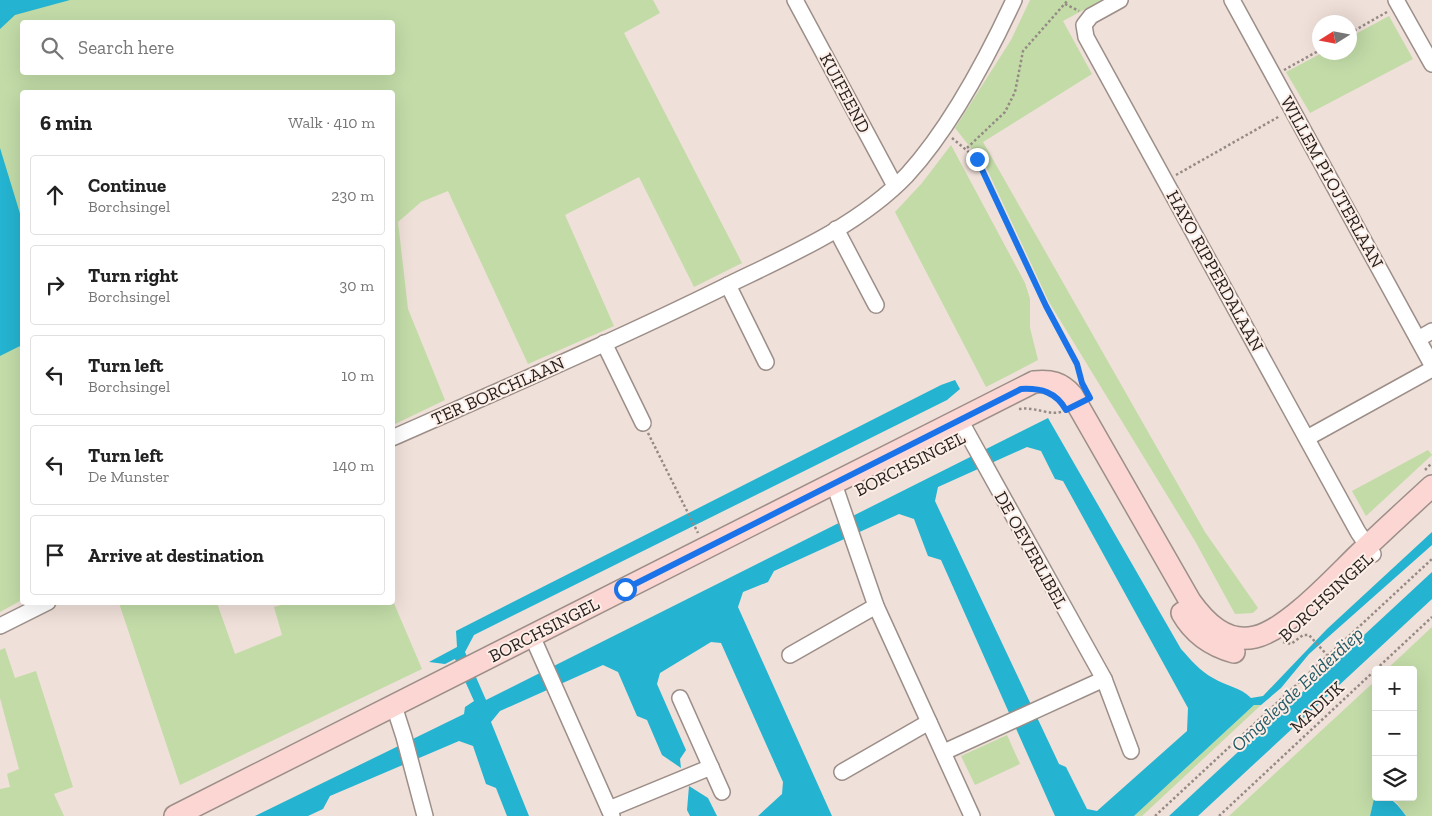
<!DOCTYPE html>
<meta charset="utf-8">
<style>
body{margin:0;font-family:"Zilla Slab",serif;background:#f2f2f2;color:#222}
.controls{position:absolute;right:15px;bottom:15px;display:grid;overflow:hidden;border-radius:5px;box-shadow:0 5px 20px #0002}
.controls button{width:45px;height:45px;display:grid;place-items:center;padding:0;border:0;border-bottom:1px solid #e0e0e0;background:#fff;color:#222;font:25px sans-serif}
.compass{position:absolute;left:1312px;top:15px;width:45px;height:45px;border-radius:50%;background:#fff;box-shadow:0 5px 20px #0002;rotate:259deg}
.stop{position:absolute;width:15px;height:15px;margin:-11px;border:4px solid #1a73e8;border-radius:50%;background:#fff}
.stop.end{background:#1a73e8;border-color:#fff;box-shadow:0 1px 5px #0008}
.list{margin:0;padding:0;list-style:none}
h2{display:flex;justify-content:space-between;align-items:center;height:65px;margin:0;padding:0 20px;font-size:21px}
h2 small{font-size:16px;font-weight:400;color:#767676}
.list li{display:grid;grid-template-columns:32px 1fr auto;gap:15px;align-items:center;box-sizing:border-box;height:80px;margin:0 10px 10px;padding:0 10px;border:1px solid #e0e0e0;border-radius:5px}
.list b{display:block;font-size:19px;white-space:nowrap}
.list p{margin:0;font-size:16px;white-space:nowrap;color:#767676}
.list em{font-size:16px;font-style:normal;color:#767676}
.icon{flex:none;width:28px;height:28px;fill:none;stroke:currentColor;stroke-width:2;stroke-linecap:round;stroke-linejoin:round}
.map{position:relative;flex:none;width:1432px;height:816px;overflow:hidden}
.search{position:absolute;background:#fff;box-shadow:0 5px 20px #0002;left:20px;top:20px;width:375px;height:55px;display:flex;align-items:center;gap:12px;box-sizing:border-box;padding:0 18px;border-radius:5px;color:#767676;font-size:19px}
.panel{position:absolute;background:#fff;box-shadow:0 5px 20px #0002;left:20px;top:90px;width:375px;height:515px;border-radius:5px}
.map>svg:first-child{display:block}
.green{fill:#c2dba7;fill-rule:evenodd}
.water{fill:#24b3d0;fill-rule:evenodd}
.lines{fill:none;stroke-linecap:round;stroke-linejoin:round}
.street-casing{stroke:#9c8e88;stroke-width:18}
.secondary-casing{stroke:#9c8e88;stroke-width:24}
.path{stroke:#958a85;stroke-width:2.5;stroke-dasharray:2.5 2.5;stroke-linecap:butt}
.street{stroke:#fff;stroke-width:15}
.secondary{stroke:#fbd6d2;stroke-width:21}
.route{stroke:#1a73e8;stroke-width:6}
.labels{text-anchor:middle;dominant-baseline:central;stroke-width:4;stroke-linejoin:round;paint-order:stroke}
.street-label{font-size:18px;fill:#282220;stroke:#fceee6}
.water-label{font-size:19px;font-style:italic;fill:#245a66;stroke:#fceee6}
</style>
<div class="map">
<svg width="1432" height="816" viewBox="0 0 1432 816">
<rect width="100%" height="100%" fill="#efe0d9"/>
<g class="green">
<path d="M0 0H653L660 13 624 33 742 263 694 287 639 177 565 215 614 326 528 364 448 191 421 202 398 222 408 309 445 400 393 425 392 92H22V600L0 612ZM22 22H392V72H22Z"/>
<path d="M1030 0H1102L1063 21 1092 74 983 142 1205 532 1258 608 1253 613 1235 614 1195 541 1049 302 986 167 955 128 1011 40Z"/>
<path d="M1389 16 1413 59 1310 113 1286 72 1322 53 1350 52V37Z"/>
<path d="M951 145 1025 283 1030 299V328L1038 360 986 387 895 212 922 183Z"/>
<path d="M1428 450 1432 455 1366 516 1352 491Z"/>
<path d="M393 601 422 669 180 785 119 603H217L235 654 282 635 274 607 288 603 392 602Z"/>
<path d="M1432 627V816H1406L1397 803 1388 797H1413V670H1386Z"/>
<path d="M5 648 15 678 36 671 73 787 54 794 64 816H0V789L10 787 7 774 19 769 0 698V650Z"/>
<path d="M1376 680V797H1379L1374 800 1370 816H1229Z"/>
<path d="M1254 705H1261L1142 816H1134Z"/>
<path d="M1007 735 1020 764 975 785 961 756Z"/>
</g>
<g class="water">
<path d="M0 0H70L15 15 0 29Z"/>
<path d="M0 148 22 220V345L0 356Z"/>
<path d="M955 380 960 389 947 400 474 635 465 652 486 700 1048 418 1181 649C1191 660 1200 671 1213 678 1226 686 1240 687 1251 698L1263 696 1327 629 1432 532V545L1309 654 1281 688 1261 705H1254L1134 816H1055L941 560 928 556 914 519 899 514 774 571 768 582 743 592 738 607 832 816H758L782 794 783 782 721 643 711 642 660 673 657 684 686 750 680 759 681 768 662 755 647 720 637 716 618 672 603 665 500 711 491 722 529 816H507L496 788 486 784 473 746 459 741 330 796 323 809 308 816H255L464 714 465 707 474 701 455 659 445 664 429 662 457 647 456 631 941 385ZM1027 447 1041 451 1055 479 1063 481 1188 708 1187 731 1097 811 1087 809 1066 767 1059 764 935 501 938 487Z"/>
<path d="M1432 572V599L1198 816H1169Z"/>
<path d="M689 786 708 798 717 816H690L687 810Z"/>
<path d="M1379 797C1393 797 1398 805 1406 816H1370L1374 799Z"/>
</g>
<g class="lines">
<defs>
<g id="street">
<path d="M795 0 895 186"/>
<path d="M1120 0 1091 16 1084 25 1086 37 1358 532 1373 554"/>
<path d="M1232 0 1432 365"/>
<path d="M1396 0 1432 64"/>
<path d="M836 229 876 305"/>
<path d="M728 285 766 362"/>
<path d="M1418 339 1432 331"/>
<path d="M604 343 643 423"/>
<path d="M960 420 1104 679 1131 751"/>
<path d="M392 438C505 388 619 339 730 284 792 254 859 225 907 175 949 129 988 56 1014 0"/>
<path d="M1307 438 1432 369"/>
<path d="M834 484 876 606 972 816"/>
<path d="M0 626 48 602"/>
<path d="M532 636 612 816"/>
<path d="M790 655 876 606"/>
<path d="M680 698 722 792"/>
<path d="M394 706 404 737 425 816"/>
<path d="M944 752 1104 679"/>
<path d="M842 772 929 722"/>
<path d="M609 809 711 767"/>
</g>
<g id="secondary">
<path d="M1182 613C1194 634 1212 646 1234 652"/>
<path d="M175 816 1034 382C1051 380 1061 383 1072 395L1190 601C1205 622 1226 644 1255 637 1287 630 1335 577 1359 554 1383 531 1408 508 1432 486"/>
</g>
</defs>
<use href="#street" class="street-casing"/>
<use href="#secondary" class="secondary-casing"/>
<g class="path">
<path d="M1065 4 1079 11"/>
<path d="M1350 33 1387 12"/>
<path d="M1284 70 1320 50"/>
<path d="M952 138 977 159 1046 306 1077 364 1081 379"/>
<path d="M967 148 1005 112 1015 92 1023 51 1068 0"/>
<path d="M1176 175 1280 116"/>
<path d="M1019 409C1035 406 1051 417 1063 411"/>
<path d="M648 433 698 533"/>
<path d="M1425 470 1432 463"/>
<path d="M1283 642 1291 644 1303 635H1309L1327 655"/>
<path d="M1155 816 1432 559"/>
<path d="M1219 816 1432 617"/>
</g>
<use href="#street" class="street"/>
<use href="#secondary" class="secondary"/>
</g>
<g class="lines">
<path class="route" d="M625 589 1021 389C1041 388 1056 392 1066 410L1090 398 1082 383 1077 364 1046 306 977 159"/>
</g>
<g class="labels">
<g class="street-label">
<text transform="translate(845 93) rotate(62)">KUIFEEND</text>
<text transform="translate(1332 182) rotate(61)">WILLEM PLOJTERLAAN</text>
<text transform="translate(1215 271) rotate(61)">HAYO RIPPERDALAAN</text>
<text transform="translate(498 391) rotate(-24)">TER BORCHLAAN</text>
<text transform="translate(910 464) rotate(-27)">BORCHSINGEL</text>
<text transform="translate(1031 550) rotate(61)">DE OEVERLIBEL</text>
<text transform="translate(1326 597) rotate(-43)">BORCHSINGEL</text>
<text transform="translate(544 630) rotate(-27)">BORCHSINGEL</text>
<text transform="translate(1317 707) rotate(-43)">MADIJK</text>
</g>
<g class="water-label">
<text transform="translate(1297 689) rotate(-43)">Omgelegde Eelderdiep</text>
</g>
</g>
</svg>
<div class="controls">
<button>+</button>
<button>−</button>
<button><svg class="icon" aria-label="layers" viewBox="0 0 24 24"><path d="M12 4l9 5-9 5-9-5zM3 14l9 5 9-5"/></svg></button>
</div>
<svg class="compass" viewBox="-18 -18 36 36"><path d="M0-13l5 13h-10z" fill="#e53935"/><path d="M0 13l5-13h-10z" fill="#767676"/></svg>
<div class="stop" style="left:625px;top:589px"></div>
<div class="stop end" style="left:977px;top:159px"></div>
<div class="search"><svg class="icon" aria-label="search" viewBox="0 0 24 24"><circle cx="10" cy="10" r="6"/><path d="M15 15l6 6"/></svg>Search here</div>
<section class="panel">
<h2>6 min<small>Walk · 410 m</small></h2>
<ul class="list">
<li><svg class="icon" aria-label="ahead" viewBox="0 0 24 24"><path d="M12 20V5M6 11l6-6 6 6"/></svg><div><b>Continue</b><p>Borchsingel</p></div><em>230 m</em></li>
<li><svg class="icon" aria-label="right" viewBox="0 0 24 24"><path d="M7 20v-9h11M14 6l5 5-5 5"/></svg><div><b>Turn right</b><p>Borchsingel</p></div><em>30 m</em></li>
<li><svg class="icon" aria-label="left" viewBox="0 0 24 24"><path d="M17 20v-9H6M10 6l-5 5 5 5"/></svg><div><b>Turn left</b><p>Borchsingel</p></div><em>10 m</em></li>
<li><svg class="icon" aria-label="left" viewBox="0 0 24 24"><path d="M17 20v-9H6M10 6l-5 5 5 5"/></svg><div><b>Turn left</b><p>De Munster</p></div><em>140 m</em></li>
<li><svg class="icon" aria-label="arrive" viewBox="0 0 24 24"><path d="M6 21V4h12l-3 4 3 4H6"/></svg><div><b>Arrive at destination</b></div></li>
</ul>
</section>
</div>
